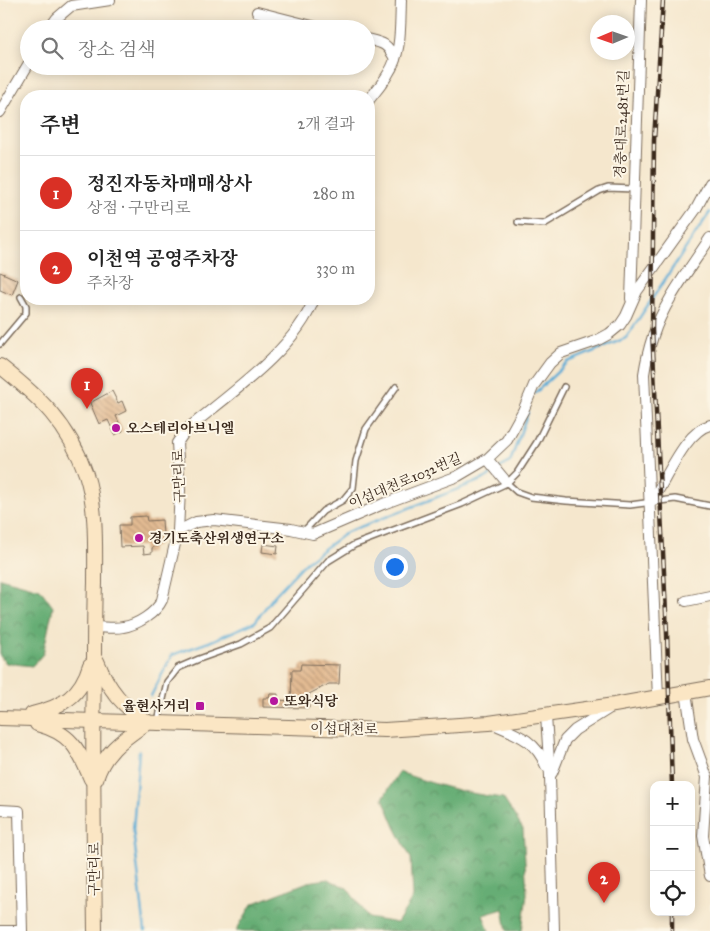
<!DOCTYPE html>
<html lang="ko">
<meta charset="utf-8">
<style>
body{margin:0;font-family:"IM FELL Great Primer","Noto Serif KR",serif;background:#f2f2f2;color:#222}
.controls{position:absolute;right:15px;bottom:15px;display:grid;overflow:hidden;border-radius:10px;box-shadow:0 2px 12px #0003}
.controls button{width:45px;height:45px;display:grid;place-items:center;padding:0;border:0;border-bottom:1px solid #e0e0e0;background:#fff;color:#222;font:25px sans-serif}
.compass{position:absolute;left:590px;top:15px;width:45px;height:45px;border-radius:50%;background:#fff;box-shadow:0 2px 12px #0003;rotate:268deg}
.you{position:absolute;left:394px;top:566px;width:18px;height:18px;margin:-12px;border:4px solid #fff;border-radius:50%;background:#1a73e8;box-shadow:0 0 0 8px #1a73e833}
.badge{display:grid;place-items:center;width:32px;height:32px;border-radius:50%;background:#d93025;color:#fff;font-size:16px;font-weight:700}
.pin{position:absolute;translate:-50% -41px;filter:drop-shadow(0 1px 2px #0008)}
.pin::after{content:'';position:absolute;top:26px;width:18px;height:15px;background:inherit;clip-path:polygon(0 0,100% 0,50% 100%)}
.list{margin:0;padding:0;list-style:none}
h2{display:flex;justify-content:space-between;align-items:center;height:65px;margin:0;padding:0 20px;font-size:21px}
h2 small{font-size:16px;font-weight:400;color:#767676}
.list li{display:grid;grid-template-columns:32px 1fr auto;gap:15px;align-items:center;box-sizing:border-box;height:75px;padding:0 20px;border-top:1px solid #e0e0e0}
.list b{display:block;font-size:19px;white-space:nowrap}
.list p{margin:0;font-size:16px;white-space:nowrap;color:#767676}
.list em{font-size:16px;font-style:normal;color:#767676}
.icon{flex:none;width:28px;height:28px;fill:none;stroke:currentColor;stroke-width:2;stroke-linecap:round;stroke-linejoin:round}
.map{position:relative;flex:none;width:710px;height:931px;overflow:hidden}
.search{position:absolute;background:#fff;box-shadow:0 2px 12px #0003;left:20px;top:20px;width:355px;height:55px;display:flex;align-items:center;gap:12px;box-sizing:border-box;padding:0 18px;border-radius:28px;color:#767676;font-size:19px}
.panel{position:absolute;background:#fff;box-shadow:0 2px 12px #0003;left:20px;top:90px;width:355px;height:215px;border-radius:20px}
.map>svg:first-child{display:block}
.forest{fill:url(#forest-crowns);stroke:#506c49}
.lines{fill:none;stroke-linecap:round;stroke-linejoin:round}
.stream{stroke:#5bacd6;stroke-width:2.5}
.building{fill:url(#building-back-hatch)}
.lane-casing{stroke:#7c6c5b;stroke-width:8}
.street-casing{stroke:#7c6c5b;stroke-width:12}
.secondary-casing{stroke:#7c6c5b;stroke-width:16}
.lane{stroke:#fff;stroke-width:5}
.street{stroke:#fff;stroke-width:10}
.secondary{stroke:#fbe6c4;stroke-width:14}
.rail-casing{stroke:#3b2a1e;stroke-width:4.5}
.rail{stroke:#fcf5e5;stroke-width:2.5;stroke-dasharray:8;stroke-linecap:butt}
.poi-dot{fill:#b5179e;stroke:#fcf5e5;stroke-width:2}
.labels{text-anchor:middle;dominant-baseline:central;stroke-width:4;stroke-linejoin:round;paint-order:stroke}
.street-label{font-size:14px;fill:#3b2a1e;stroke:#fcf5e5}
.poi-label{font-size:14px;font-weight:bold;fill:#3b2a1e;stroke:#fcf5e5;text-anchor:start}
</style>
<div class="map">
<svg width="710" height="931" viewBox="0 0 710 931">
<defs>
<pattern id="forest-crowns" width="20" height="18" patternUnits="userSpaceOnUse" patternTransform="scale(1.25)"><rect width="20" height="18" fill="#66ad74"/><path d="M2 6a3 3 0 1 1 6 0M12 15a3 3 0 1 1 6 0" fill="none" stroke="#558d5f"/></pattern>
<pattern id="building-back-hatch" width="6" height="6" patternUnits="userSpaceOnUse" patternTransform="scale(1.25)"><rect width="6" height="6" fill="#e3bb93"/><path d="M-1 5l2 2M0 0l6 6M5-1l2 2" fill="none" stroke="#b99877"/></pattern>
</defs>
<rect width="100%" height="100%" fill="#fcf5e5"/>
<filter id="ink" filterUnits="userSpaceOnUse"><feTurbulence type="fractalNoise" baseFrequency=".02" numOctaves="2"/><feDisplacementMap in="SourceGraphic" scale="10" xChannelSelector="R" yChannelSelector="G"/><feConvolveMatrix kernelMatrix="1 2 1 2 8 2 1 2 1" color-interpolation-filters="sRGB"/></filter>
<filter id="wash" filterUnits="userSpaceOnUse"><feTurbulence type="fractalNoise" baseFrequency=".0096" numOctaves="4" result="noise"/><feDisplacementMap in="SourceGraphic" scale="20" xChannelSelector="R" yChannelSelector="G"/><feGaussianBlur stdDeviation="1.12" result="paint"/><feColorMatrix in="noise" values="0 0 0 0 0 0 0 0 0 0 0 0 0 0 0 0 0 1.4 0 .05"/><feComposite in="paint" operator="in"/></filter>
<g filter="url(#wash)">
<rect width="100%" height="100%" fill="#f5e7cd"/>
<g class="forest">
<path d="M0 578 40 589 53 607 43 654 32 666 6 663 0 656Z"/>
<path d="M399 772C432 784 467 794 503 798L523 829 527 894 522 931H507L503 909 483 915 489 931H236L252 904 308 882 328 879 347 888 369 918 397 923 413 897 411 858 395 827 383 798Z"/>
</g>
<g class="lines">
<g class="stream">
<path d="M535 393 568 362 626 338 710 212"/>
<path d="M498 469 510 462 528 412"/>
<path d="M151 696 172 655 209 642 255 622 274 596 306 562 347 532 484 479 494 473"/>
<path d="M139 751 133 830 145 931"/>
</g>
</g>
<g id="blocks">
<g class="building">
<path d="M0 272 18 280 12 295 0 290Z"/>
<path d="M112 391 118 403 122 401 126 411 116 416 123 431 115 435 108 420 99 424 90 403Z"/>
<path d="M146 516 147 521 162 520 163 535H159V545L152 548V553L144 554 143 546 120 547 119 525H130V517Z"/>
<path d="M263 544 278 546 277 554 262 552Z"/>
<path d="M301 664 340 665 339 684H329L309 694V708L263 707V698H269L270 694H278V700L291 701 292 670H300Z"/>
</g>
</g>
</g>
<g filter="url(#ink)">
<use href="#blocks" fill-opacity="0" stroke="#7c6c5b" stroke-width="1"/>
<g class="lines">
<defs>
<g id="lane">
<path d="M518 222 544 224 599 191 608 188 634 189"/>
<path d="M0 344 26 313V306L21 297"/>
<path d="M506 482 517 492 531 497 566 501 630 505 675 499 710 506"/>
<path d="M304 531 323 511 343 500 353 488 356 461 366 429 396 387"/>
<path d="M158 721 167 682 178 668 199 659 241 644 270 628 328 561 354 545 462 504 507 483 517 473 537 442 564 387"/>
</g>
<g id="street">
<path d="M257 12 324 29"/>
<path d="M49 29 57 18 71 6 110 0"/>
<path d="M366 39C383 43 387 43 395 59"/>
<path d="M369 100C375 92 383 83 388 74 402 53 400 25 401 0"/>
<path d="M0 112 29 63"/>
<path d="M631 299 641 0"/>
<path d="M489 461 504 479"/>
<path d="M651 502C666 481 685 431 710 425"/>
<path d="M178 531 196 522 214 520 291 529 313 534 383 504 458 476 487 459 507 440 523 411 534 385 550 363 561 353 596 341 609 334 620 325 626 316 637 291 696 209 710 183"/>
<path d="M686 601 710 596"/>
<path d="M94 627C104 627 114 629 123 627 137 625 156 613 162 600L178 531 180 490 177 443 186 430C227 396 296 349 314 299"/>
<path d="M686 692 693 739 707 777 703 836 710 876"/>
<path d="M658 698 644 374C646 361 649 348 653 336 664 301 690 269 710 238"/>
<path d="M546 716 550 776 554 931"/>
<path d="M491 723C516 734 535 739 546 766"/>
<path d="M552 773 565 740 575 730 610 708"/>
<path d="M0 810 19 811 22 931H0"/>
</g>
<g id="secondary">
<path d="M0 366C39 397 69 424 86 474 97 508 95 547 95 583 94 612 94 641 94 670 92 757 94 844 95 931"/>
<path d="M32 714C62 707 81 696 90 665"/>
<path d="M0 718 385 730 489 723 614 705 710 688"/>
<path d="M37 724C71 733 78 748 91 779"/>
<path d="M96 779C105 750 124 739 148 722 123 708 107 687 97 661"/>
</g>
</defs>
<use href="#lane" class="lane-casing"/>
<use href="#street" class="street-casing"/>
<use href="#secondary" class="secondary-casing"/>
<use href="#lane" class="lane"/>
<use href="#street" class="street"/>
<use href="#secondary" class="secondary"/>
<defs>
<g id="rail">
<path d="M663 0 654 140 652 330 667 633 672 785"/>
<path d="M672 912V931"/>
</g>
</defs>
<use href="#rail" class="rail-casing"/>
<use href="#rail" class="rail"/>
</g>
</g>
<g class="poi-dot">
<circle cx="116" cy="428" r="5"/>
<circle cx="139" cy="538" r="5"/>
<circle cx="274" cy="701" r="5"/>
<rect x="195" y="701" width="10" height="10" rx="2.5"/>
</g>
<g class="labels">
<g class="street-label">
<text transform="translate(622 124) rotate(-88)">경충대로2481번길</text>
<text transform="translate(179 476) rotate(-92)">구만리로</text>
<text transform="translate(405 481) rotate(-23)">이섭대천로1032번길</text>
<text transform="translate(344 729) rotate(1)">이섭대천로</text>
<text transform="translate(94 869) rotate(-90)">구만리로</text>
</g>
<g class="poi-label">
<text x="126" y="428">오스테리아브니엘</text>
<text x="149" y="538">경기도축산위생연구소</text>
<text x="284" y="701">또와식당</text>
<text x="190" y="706" text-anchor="end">율현사거리</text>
</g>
</g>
</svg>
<div class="controls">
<button>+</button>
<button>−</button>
<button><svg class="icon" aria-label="locate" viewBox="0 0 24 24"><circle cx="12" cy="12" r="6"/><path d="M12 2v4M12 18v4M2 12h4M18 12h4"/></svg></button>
</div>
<svg class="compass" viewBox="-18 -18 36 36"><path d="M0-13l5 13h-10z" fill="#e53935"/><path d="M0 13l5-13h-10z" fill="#767676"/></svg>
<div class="you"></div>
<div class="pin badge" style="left:87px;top:409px">1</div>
<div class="pin badge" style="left:604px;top:903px">2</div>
<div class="search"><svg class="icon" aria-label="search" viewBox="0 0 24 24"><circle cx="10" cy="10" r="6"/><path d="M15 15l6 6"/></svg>장소 검색</div>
<section class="panel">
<h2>주변<small>2개 결과</small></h2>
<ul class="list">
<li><span class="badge">1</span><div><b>정진자동차매매상사</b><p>상점 · 구만리로</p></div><em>280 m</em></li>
<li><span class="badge">2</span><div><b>이천역 공영주차장</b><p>주차장</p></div><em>330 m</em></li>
</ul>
</section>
</div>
